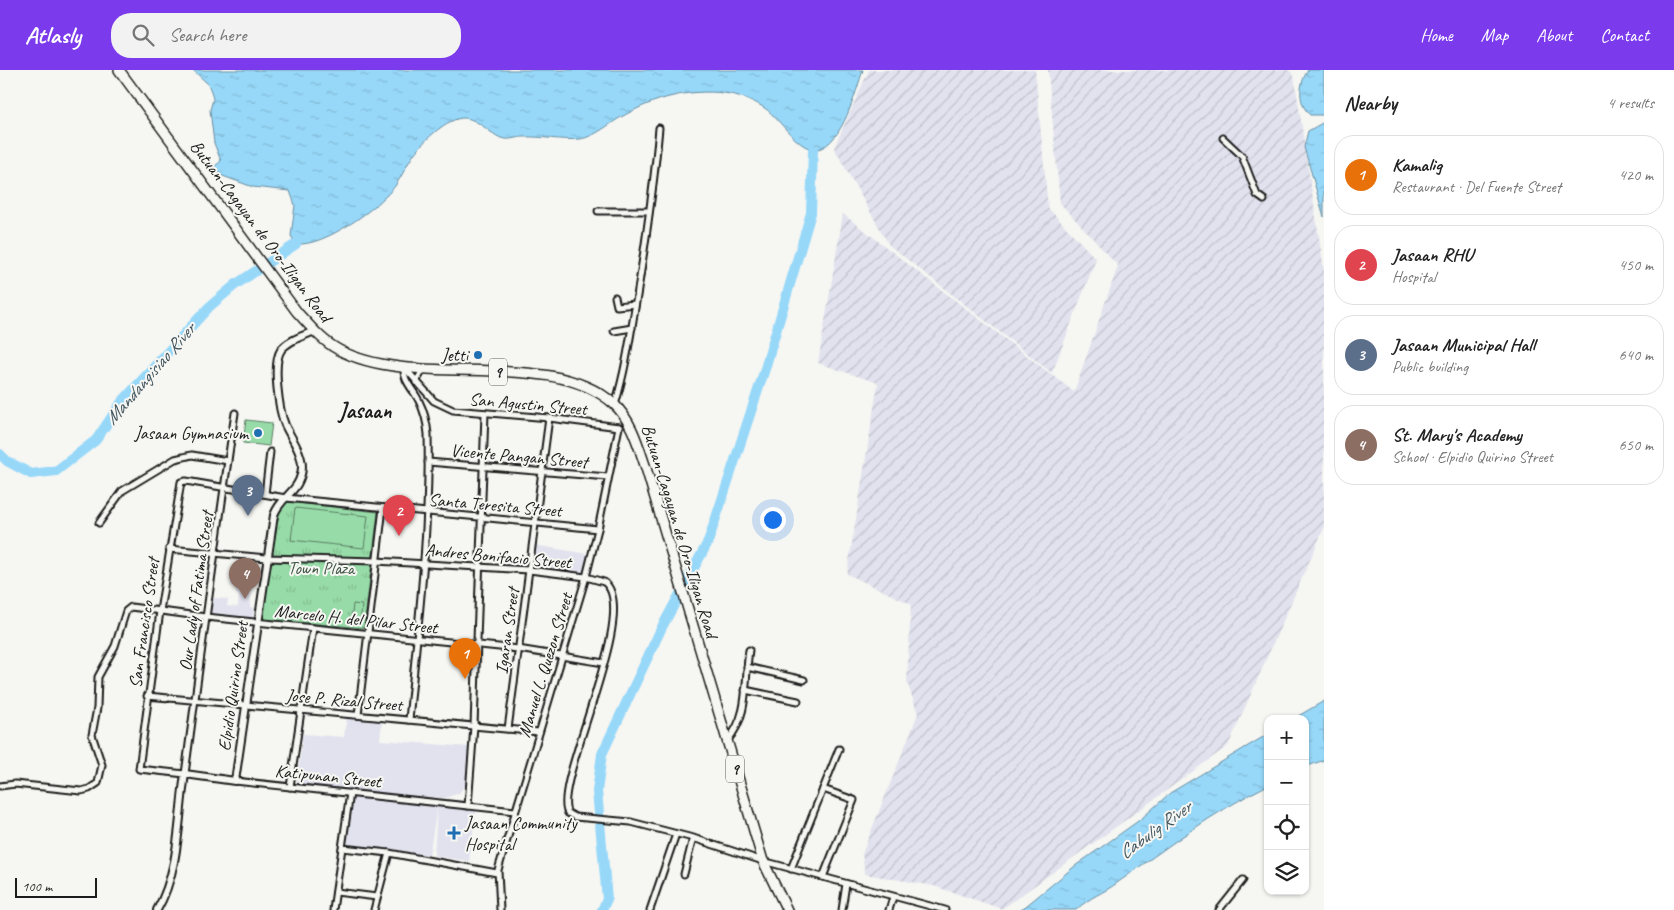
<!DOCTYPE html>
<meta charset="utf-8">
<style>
body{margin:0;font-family:Caveat,sans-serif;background:#f2f2f2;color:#222}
.controls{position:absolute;right:15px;bottom:15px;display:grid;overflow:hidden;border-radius:10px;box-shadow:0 1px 4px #0004}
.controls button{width:45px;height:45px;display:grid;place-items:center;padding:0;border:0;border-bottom:1px solid #e0e0e0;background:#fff;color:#222;font:25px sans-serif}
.scale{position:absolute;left:15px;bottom:12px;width:82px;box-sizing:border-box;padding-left:5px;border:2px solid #1c1c1c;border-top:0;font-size:14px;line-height:18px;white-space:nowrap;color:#1c1c1c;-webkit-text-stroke:4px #f6f6f2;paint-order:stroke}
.you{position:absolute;left:772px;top:449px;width:18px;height:18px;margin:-12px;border:4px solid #fff;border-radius:50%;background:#1a73e8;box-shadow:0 0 0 8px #1a73e833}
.badge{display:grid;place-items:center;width:32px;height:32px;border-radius:50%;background:#7c3aed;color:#fff;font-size:16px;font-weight:700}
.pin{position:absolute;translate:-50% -41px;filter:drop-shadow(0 1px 2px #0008)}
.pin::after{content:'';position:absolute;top:26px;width:18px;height:15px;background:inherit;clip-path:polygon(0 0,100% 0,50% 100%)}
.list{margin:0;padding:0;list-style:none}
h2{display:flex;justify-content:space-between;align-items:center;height:65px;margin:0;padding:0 20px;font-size:21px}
h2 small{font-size:16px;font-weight:400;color:#767676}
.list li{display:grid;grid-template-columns:32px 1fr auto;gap:15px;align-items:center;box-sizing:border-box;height:80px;margin:0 10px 10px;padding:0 10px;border:1px solid #e0e0e0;border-radius:20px}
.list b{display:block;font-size:19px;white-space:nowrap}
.list p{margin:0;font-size:16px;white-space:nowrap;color:#767676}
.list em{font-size:16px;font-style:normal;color:#767676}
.icon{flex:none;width:28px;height:28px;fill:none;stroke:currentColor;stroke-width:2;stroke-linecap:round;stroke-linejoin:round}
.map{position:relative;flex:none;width:1324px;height:840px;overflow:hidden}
header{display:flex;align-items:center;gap:30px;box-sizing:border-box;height:70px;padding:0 25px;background:#7c3aed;color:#fff}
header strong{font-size:24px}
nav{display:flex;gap:28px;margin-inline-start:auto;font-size:18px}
.search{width:350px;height:45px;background:#f2f2f2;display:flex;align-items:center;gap:12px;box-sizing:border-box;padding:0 18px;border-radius:20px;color:#767676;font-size:19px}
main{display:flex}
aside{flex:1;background:#fff}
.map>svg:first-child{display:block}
.built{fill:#e1e2ee}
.industrial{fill:url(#industrial-furrows)}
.park{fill:url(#park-tufts);stroke:#5a7c62}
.pitch{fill:#97dca8;stroke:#5a7c62}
.water{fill:url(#water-ripples);stroke:#668da1}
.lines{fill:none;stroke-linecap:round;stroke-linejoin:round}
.river{stroke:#97d8f9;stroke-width:10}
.minor-casing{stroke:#1c1c1c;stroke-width:9}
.tertiary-casing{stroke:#1c1c1c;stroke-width:10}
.trunk-casing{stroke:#1c1c1c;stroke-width:12}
.minor{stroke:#f6f6f2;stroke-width:5}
.tertiary{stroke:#f6f6f2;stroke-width:6}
.trunk{stroke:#f6f6f2;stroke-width:9}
.poi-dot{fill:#1f6fb2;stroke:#f6f6f2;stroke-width:2}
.labels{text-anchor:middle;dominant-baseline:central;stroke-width:4;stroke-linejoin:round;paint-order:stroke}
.shield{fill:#f6f6f2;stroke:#5d5d5c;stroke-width:1}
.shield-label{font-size:16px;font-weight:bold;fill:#1c1c1c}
.street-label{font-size:18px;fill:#1c1c1c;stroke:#f6f6f2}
.poi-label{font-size:18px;fill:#1c1c1c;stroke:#f6f6f2;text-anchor:end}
.park-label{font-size:18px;fill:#415646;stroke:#f6f6f2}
.water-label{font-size:19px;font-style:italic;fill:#41545e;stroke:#f6f6f2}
.district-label{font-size:22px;font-weight:bold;fill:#1c1c1c;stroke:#f6f6f2}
</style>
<header>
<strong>Atlasly</strong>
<div class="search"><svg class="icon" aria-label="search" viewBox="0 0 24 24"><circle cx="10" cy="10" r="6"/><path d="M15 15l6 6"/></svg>Search here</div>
<nav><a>Home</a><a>Map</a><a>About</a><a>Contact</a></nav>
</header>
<main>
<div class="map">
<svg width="1324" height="840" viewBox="0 0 1324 840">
<defs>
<pattern id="industrial-furrows" width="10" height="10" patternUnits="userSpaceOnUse" patternTransform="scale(1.25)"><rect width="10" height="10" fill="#e1e2ee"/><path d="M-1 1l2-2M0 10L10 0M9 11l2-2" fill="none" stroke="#c0c1cc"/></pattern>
<pattern id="park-tufts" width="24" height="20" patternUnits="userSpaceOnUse" patternTransform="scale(1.25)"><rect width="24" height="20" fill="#97dca8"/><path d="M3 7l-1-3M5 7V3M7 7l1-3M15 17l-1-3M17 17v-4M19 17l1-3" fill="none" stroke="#82bc90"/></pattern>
<pattern id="water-ripples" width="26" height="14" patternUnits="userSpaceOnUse" patternTransform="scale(1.25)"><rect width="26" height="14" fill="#97d8f9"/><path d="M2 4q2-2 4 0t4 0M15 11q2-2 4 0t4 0" fill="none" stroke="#82b9d5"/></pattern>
</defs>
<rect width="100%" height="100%" fill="#f6f6f2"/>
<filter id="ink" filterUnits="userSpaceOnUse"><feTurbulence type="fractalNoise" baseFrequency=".02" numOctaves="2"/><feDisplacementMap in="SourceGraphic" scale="10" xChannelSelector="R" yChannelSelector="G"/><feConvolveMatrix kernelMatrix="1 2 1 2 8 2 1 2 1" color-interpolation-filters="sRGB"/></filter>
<g filter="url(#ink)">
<g class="built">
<path d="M534 475 588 484 585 503 531 496Z"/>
<path d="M232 506 253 509 250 537 254 538 252 551 208 546 214 528 228 529 227 536 238 537 239 525 236 524 237 516H231Z"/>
<path d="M347 647 382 651 380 670 470 677 467 713 459 723 445 728 418 727 297 713 303 664 344 667Z"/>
<path d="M354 725 476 741 469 791 434 786 437 738 429 785 347 774Z"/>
</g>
<g class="industrial">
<path d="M869 0H1035L1048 138 1096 189 1052 303 889 175 834 78Z"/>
<path d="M1048 0H1289L1294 6 1324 200V458L1228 676 1002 839 934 816 865 804 862 784 918 644 907 612 911 534 847 504 878 313 818 293 843 144 1074 322 1118 196 1060 133Z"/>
</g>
<path class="park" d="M288 432 378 442 364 558 261 549 279 442Z"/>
<g class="pitch">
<path d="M246 350 272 353 269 376 243 373Z"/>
<path d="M295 438 368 446 364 478 291 470Z"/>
<path d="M353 534 362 535 360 554 351 553Z"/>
</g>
<g class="water">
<path d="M193 0H863C856 21 842 74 818 79 800 83 779 48 766 39 753 30 739 25 724 23 688 19 655 28 623 46 610 53 595 67 580 69 561 71 542 66 523 67 516 67 509 71 501 68 489 63 478 49 465 48 447 47 424 71 414 84 407 94 402 106 395 116 378 138 324 177 296 174L291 166 295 135 290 121 253 117 220 105 214 97 221 91 214 73 210 40 213 29 211 21 208 14Z"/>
<path d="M1308 0H1324V45H1310C1297 32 1299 14 1308 0Z"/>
<path d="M1324 52V147L1304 77 1308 61Z"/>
<path d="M1324 631V690L1305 697V649H1293Z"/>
<path d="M1268 664V715C1213 742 1166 778 1117 813 1102 824 1091 826 1076 840H1021L1075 796 1141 749 1170 723Z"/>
</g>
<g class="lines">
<g class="river">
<path d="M0 384 7 391 31 404 56 401 96 370 121 333 209 237 235 215 296 174"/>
<path d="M602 840 607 829 597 721 602 684 662 557 708 472 764 302 811 143 813 80"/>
</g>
<defs>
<g id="minor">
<path d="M1223 68 1242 86 1257 125 1264 130"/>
<path d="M598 141H649"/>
<path d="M615 227 617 236 635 234"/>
<path d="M614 261 632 258"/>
<path d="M404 297C402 310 414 320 419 331 424 341 427 353 428 364 430 459 418 555 409 650"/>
<path d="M404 297 434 331 453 340 549 348 619 357"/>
<path d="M416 312 424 298"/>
<path d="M615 335C626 299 631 262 637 226 646 170 654 114 659 58"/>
<path d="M235 343C217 463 201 584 185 704L139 699 160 541 181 412 186 411 286 428 598 459"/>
<path d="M428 392 608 407"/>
<path d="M265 424 270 382"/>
<path d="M99 453 122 421 175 389 192 385 228 391"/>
<path d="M169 479 267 488 376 491 529 500 586 507 604 512C643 539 550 718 568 743L575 747 631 752 693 768 763 791 945 840"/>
<path d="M747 597 804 610"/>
<path d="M745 620 798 631"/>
<path d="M147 626 539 662"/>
<path d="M358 645 383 438"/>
<path d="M508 659 549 348"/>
<path d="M727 671C750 645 744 613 749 580"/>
<path d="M235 711 515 741"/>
<path d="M0 716 15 714 81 721 89 719 98 713 102 695 92 665 97 638 98 607 115 576 126 541 131 537 206 547 518 579 604 593"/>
<path d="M290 717 313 558"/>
<path d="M468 736 474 656 485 343"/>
<path d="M342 778 389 783 497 803"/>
<path d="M791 799 839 679"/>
<path d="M684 804 693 768"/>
<path d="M823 807 854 730 823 719"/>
<path d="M336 822 377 827"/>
<path d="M333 840 350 723"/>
<path d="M374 840 389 783"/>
<path d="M500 840 498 800 586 507 598 459 619 357"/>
<path d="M650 840 676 764"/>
<path d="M842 840 846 814"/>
<path d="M889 840 893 827"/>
<path d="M1219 840 1243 810"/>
</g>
<path id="tertiary" d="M157 840C180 800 178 749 185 704L235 711 274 445C281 425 301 422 302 397 302 382 291 368 285 355 279 341 272 293 281 280 288 270 304 266 314 261"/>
<path id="trunk" d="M119 0 297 242C310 256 322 271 339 280 417 321 550 276 614 334 632 351 638 375 646 398L763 791 787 840"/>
</defs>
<use href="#minor" class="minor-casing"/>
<use href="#tertiary" class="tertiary-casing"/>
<use href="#trunk" class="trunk-casing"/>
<use href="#minor" class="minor"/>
<use href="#tertiary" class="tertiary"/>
<use href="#trunk" class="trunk"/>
</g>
</g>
<g class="poi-dot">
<circle cx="478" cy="285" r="5"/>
<circle cx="258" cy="363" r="5"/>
<path d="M451.5 755.5h5v5h5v5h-5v5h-5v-5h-5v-5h5z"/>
</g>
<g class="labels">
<g class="shield">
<rect x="489" y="288.5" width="18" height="27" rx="4"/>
<rect x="726" y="685.5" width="18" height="27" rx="4"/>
</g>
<g class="shield-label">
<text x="498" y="302">9</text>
<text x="735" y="699">9</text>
</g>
<g class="street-label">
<text transform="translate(261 161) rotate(53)">Butuan-Cagayan de Oro-Iligan Road</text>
<text transform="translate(528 334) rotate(5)">San Agustin Street</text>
<text transform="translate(519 386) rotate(5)">Vicente Pangan Street</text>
<text transform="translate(495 435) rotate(5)">Santa Teresita Street</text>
<text transform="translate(680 461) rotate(73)">Butuan-Cagayan de Oro-Iligan Road</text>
<text transform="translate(498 486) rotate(5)">Andres Bonifacio Street</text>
<text transform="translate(196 521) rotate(-82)">Our Lady of Fatima Street</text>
<text transform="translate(356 549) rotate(6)">Marcelo H. del Pilar Street</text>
<text transform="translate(144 553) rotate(-82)">San Francisco Street</text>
<text transform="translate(507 561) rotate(-82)">Igaran Street</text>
<text transform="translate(545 595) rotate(-73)">Manuel L. Quezon Street</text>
<text transform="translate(233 616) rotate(-82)">Elpidio Quirino Street</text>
<text transform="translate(344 630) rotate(5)">Jose P. Rizal Street</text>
<text transform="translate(328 706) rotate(6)">Katipunan Street</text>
</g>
<g class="poi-label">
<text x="468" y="285">Jetti</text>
<text x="248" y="363">Jasaan Gymnasium</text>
<text x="465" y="753" text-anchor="start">Jasaan Community<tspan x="465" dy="21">Hospital</tspan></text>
</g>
<g class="park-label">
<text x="321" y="498">Town Plaza</text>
</g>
<g class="water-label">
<text transform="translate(150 304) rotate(-49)">Mandangisiao River</text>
<text transform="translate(1155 760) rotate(-36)">Cabulig River</text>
</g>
<g class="district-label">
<text x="365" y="341">Jasaan</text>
</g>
</g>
</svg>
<div class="controls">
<button>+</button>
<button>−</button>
<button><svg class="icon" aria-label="locate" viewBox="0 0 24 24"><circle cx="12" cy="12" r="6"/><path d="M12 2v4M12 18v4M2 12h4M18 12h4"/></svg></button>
<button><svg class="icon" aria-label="layers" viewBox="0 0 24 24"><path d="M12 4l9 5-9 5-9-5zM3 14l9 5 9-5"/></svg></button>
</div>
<div class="scale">100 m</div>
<div class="you"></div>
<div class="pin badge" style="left:465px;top:609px;background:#e8710a">1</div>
<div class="pin badge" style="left:399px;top:466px;background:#e0444e">2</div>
<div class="pin badge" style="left:248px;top:446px;background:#5c6f8a">3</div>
<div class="pin badge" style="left:245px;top:529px;background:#8d6e63">4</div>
</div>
<aside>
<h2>Nearby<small>4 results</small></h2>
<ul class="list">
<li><span class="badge" style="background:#e8710a">1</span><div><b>Kamalig</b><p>Restaurant · Del Fuente Street</p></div><em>420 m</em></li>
<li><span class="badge" style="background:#e0444e">2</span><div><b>Jasaan RHU</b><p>Hospital</p></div><em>450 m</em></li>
<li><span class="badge" style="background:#5c6f8a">3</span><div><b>Jasaan Municipal Hall</b><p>Public building</p></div><em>640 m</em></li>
<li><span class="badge" style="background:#8d6e63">4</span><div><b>St. Mary's Academy</b><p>School · Elpidio Quirino Street</p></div><em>650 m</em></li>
</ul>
</aside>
</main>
